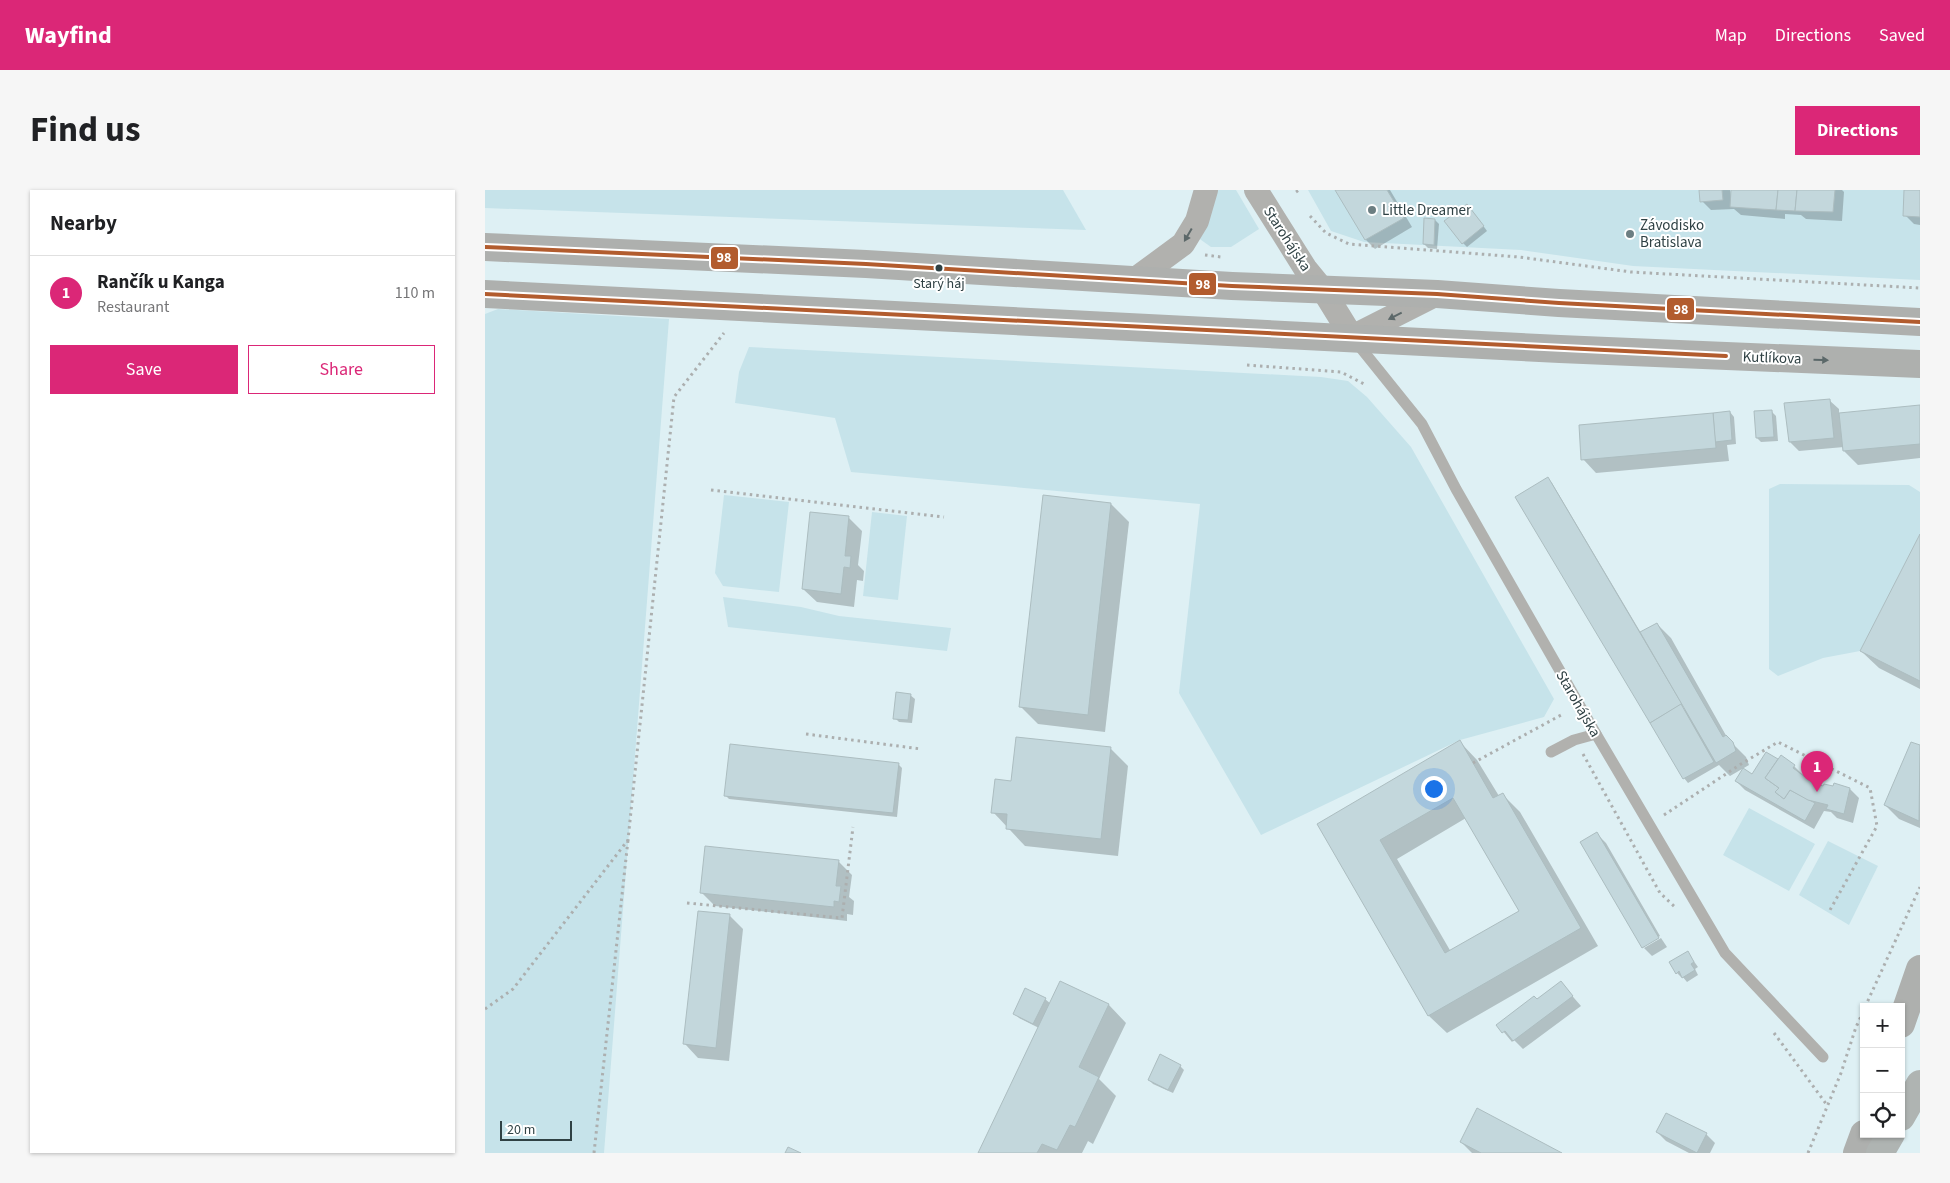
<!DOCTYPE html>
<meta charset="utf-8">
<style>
body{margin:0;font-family:"Source Sans 3",sans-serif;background:#f6f6f6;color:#202124}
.controls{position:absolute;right:15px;bottom:15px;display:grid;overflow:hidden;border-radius:0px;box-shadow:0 1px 4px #0004}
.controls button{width:45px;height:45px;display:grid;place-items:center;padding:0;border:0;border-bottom:1px solid #e0e0e0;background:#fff;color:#202124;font:25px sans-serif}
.scale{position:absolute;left:15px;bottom:12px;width:72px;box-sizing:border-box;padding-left:5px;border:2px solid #2f4144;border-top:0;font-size:14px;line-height:18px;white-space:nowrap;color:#2f4144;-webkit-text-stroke:4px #fff;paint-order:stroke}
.you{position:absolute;left:948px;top:598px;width:18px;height:18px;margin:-12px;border:4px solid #fff;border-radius:50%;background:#1a73e8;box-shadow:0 0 0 8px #1a73e833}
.badge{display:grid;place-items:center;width:32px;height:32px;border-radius:50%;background:#db2777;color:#fff;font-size:16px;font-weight:700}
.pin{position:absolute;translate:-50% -41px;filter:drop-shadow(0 1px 2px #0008)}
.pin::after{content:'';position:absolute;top:26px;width:18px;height:15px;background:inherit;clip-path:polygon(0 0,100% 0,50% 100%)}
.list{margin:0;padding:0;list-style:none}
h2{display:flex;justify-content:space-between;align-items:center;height:65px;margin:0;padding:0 20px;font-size:21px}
h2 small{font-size:16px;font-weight:400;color:#757577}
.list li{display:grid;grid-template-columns:32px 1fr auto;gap:15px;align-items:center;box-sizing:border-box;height:75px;padding:0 20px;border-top:1px solid #e0e0e0}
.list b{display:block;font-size:19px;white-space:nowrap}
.list p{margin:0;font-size:16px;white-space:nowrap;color:#757577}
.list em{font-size:16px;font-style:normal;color:#757577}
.actions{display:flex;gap:10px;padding:15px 20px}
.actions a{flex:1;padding:11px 0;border:1px solid #db2777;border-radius:0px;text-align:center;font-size:18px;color:#db2777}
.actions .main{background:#db2777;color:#fff}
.icon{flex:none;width:28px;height:28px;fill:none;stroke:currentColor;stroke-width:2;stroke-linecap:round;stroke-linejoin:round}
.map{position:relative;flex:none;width:1435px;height:963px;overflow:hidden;border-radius:0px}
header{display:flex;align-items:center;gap:30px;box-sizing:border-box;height:70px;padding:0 25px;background:#db2777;color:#fff}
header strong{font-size:24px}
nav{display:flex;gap:28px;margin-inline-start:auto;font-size:18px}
.intro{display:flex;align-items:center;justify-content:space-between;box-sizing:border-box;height:120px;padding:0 30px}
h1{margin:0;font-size:35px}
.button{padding:12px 22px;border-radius:0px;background:#db2777;color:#fff;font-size:18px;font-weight:700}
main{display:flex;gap:30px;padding:0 30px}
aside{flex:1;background:#fff;border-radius:0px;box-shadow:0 1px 4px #0004}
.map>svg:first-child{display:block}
.green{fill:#c6e3ea}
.shadow{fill:#0003;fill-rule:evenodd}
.building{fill:#c3d7dc;stroke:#acbdc0;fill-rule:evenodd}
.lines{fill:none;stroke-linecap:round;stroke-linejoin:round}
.path{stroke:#acafaf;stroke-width:3;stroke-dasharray:2.5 4;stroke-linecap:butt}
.lane{stroke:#b1b1ae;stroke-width:11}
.street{stroke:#b1b1ae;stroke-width:24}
.secondary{stroke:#aeb0ae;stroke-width:28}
.primary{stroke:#afb4b2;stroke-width:28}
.bus-1-casing{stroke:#fff;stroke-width:8}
.bus-1{stroke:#b25c2e;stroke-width:4}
.oneway{fill:#5c6869}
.oneway2{fill:#5b6869}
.poi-dot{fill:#6c7e82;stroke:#fff;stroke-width:2}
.bus-dot{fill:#2f4144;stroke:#fff;stroke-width:2}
.labels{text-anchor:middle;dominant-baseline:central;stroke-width:4;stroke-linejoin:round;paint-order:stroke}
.bus-label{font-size:14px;fill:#2f4144;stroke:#fff}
.poi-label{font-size:15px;fill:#2f4144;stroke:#fff;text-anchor:start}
.street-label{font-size:15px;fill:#2f4144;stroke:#fff}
.line-badge{stroke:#fff;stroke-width:2}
.badge-label{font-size:14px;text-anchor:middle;font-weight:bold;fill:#fff}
</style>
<header>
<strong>Wayfind</strong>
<nav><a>Map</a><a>Directions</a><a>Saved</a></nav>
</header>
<div class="intro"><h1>Find us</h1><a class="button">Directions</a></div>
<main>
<aside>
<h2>Nearby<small></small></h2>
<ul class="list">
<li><span class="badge">1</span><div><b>Rančík u Kanga</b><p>Restaurant</p></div><em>110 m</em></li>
</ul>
<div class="actions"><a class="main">Save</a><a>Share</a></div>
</aside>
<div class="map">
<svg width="1435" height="963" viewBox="0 0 1435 963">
<rect width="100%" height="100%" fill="#def0f4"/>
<g class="green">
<path d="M0 0H578L601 40 0 18Z"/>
<path d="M730 0H751L774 39 746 57H726L712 47Z"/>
<path d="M823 0H1435V90L1148 76 1036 60 879 52 846 41Z"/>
<path d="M13 119 184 129 119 963H0V124Z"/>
<path d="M264 157 836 187 863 191 882 207 926 257 1069 509 1059 527 975 550 776 645 694 503 715 314 366 282 350 228 250 213 254 182Z"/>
<path d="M1295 294 1424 295 1435 302V344L1375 461 1338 468 1293 486 1284 479V299Z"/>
<path d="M239 305 304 312 294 402 238 396 230 383Z"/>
<path d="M387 322 422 326 413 410 378 406Z"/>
<path d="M238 407 316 417 354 426 466 438 462 461 243 437Z"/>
<path d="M1264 618 1330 654 1304 701 1238 665Z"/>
<path d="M1343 651 1393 676 1364 735 1314 705Z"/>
</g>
<g class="shadow">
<path d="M852 0H905L927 37 890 59 881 50Z"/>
<path d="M1216 0H1245L1246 6H1247V0H1357L1359 2 1357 31 1321 29 1316 25 1300 24V29L1256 25 1249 19 1226 20 1217 11Z"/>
<path d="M1435 2V35L1429 34 1420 25Z"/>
<path d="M986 19 1002 41 982 57 978 53Z"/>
<path d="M950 30 954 34 952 59 943 58 939 54Z"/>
<path d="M1344 210 1354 219V224L1435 216V268L1373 275 1359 261V257L1314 261 1305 252Z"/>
<path d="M1245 222 1249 227 1251 254 1242 255 1244 271 1111 283 1098 269Z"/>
<path d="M1287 222 1291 226 1293 251 1276 252 1272 248Z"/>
<path d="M1063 289 1067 293 1156 443 1172 434 1186 448 1243 549 1261 567 1264 575 1245 586 1234 575 1203 593 1199 588ZM1193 513H1196L1200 519 1199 520Z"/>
<path d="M559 306 626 314 644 332 620 542 553 534 535 516Z"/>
<path d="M363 327 377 341 373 375 379 381 378 391 372 390 369 417 332 412 318 399Z"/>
<path d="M1435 345V499L1394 478 1376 461Z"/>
<path d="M425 505 430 509 427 533 414 532 410 528Z"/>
<path d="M975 552 992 570 1014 606 1017 604 1035 622 1113 756 962 843 944 826 833 634ZM981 628 1035 722 966 762 912 669Z"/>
<path d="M1427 553 1435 557V638L1414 629 1400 615Z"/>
<path d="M625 558 643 576 633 666 540 656 508 622 528 593Z"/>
<path d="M1282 564 1293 571 1309 576 1318 585 1317 586 1326 593 1338 598 1365 599 1374 608 1368 633 1352 628 1346 622 1339 621 1329 639 1260 600 1251 591 1267 586Z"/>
<path d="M413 574 417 578 412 627 244 609 240 605Z"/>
<path d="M1112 644 1121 653 1175 746 1159 755V758Z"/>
<path d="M353 671 367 685 364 707 369 711 368 725 362 724V731L230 716 216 702Z"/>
<path d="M245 726 258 739 244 871 213 868 200 854Z"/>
<path d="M1176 748 1182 757 1167 766 1159 758Z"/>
<path d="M1203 763 1213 777 1210 779 1213 785 1202 792 1197 786 1196 787 1192 783Z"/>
<path d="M576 793 624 815 641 833 614 889 631 906 608 954 603 951 597 963H494L554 838 534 828 530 823 560 809 566 814Z"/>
<path d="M1076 793 1096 816 1038 859 1029 850 1027 852 1013 835Z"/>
<path d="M695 876 699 880 688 903 668 894 664 890Z"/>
<path d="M1172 942 1221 944 1230 953 1225 963H1204L1181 951Z"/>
<path d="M976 952 1074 963H987Z"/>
</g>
<g class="building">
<path d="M850 0H902L919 28 880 50Z"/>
<path d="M1214 0H1237L1238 10 1215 12Z"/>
<path d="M1246 0H1293L1291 20 1245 17Z"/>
<path d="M1293 0H1312L1310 21 1291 20Z"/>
<path d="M1312 0H1350L1348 22 1310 21Z"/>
<path d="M1419 0H1435V27L1418 26Z"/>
<path d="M982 14 999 36 977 54 959 31Z"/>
<path d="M939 28 950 29 949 55 938 54Z"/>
<path d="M1345 209 1349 248 1304 252 1299 213Z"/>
<path d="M1435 215V254L1358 261 1354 223Z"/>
<path d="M1287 220 1289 247 1271 248 1269 221Z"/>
<path d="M1245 221 1247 250 1230 252 1228 223Z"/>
<path d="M1228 223 1231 258 1096 270 1094 235Z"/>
<path d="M1063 287 1197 514 1165 533 1030 307Z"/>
<path d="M558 305 626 313 603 525 534 517Z"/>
<path d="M325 322 364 326 360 366H366L365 378 359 377 356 404 317 399Z"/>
<path d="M1435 344V491L1375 461Z"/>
<path d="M1172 433 1238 547 1241 545 1248 552 1251 561 1231 573 1155 442Z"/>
<path d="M411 502 426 504 423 530 408 529Z"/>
<path d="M1196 514 1229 572 1198 589 1165 533Z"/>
<path d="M531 547 626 557 616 649 521 639 522 624 506 623 510 589 526 591Z"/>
<path d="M975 550 1008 608 1018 603 1096 738 943 826 832 634ZM968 608 1034 721 960 763 895 650Z"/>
<path d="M1426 552 1435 555 1434 631 1399 615Z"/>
<path d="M245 554 414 573 408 623 239 606Z"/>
<path d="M1281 562 1293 569 1280 588 1294 598 1290 602 1299 609 1305 600 1330 613 1320 631 1250 591 1258 578 1267 584Z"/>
<path d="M1296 565 1310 575 1308 578 1327 592 1338 596 1339 594 1348 596 1349 593 1365 598 1359 624 1341 619 1343 615 1323 610 1305 600 1299 609 1290 602 1294 598 1280 588Z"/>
<path d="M1112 642 1174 748 1157 758 1095 652Z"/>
<path d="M220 656 354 670 351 696H356L354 712 349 711V717L215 703Z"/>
<path d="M213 721 245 724 231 858 198 854Z"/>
<path d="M1203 761 1209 772 1206 774 1210 780 1197 788 1194 781 1191 784 1184 772Z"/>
<path d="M575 791 624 814 594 877 614 887 590 937 585 935 572 960 557 954 552 963H493Z"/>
<path d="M1076 791 1088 806 1028 851 1020 841 1017 843 1011 835 1049 806 1052 809Z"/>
<path d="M540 798 561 808 548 834 528 824Z"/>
<path d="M675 864 696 875 683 900 663 890Z"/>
<path d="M992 918 1077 963H996L975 952Z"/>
<path d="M1181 923 1222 943 1212 963 1171 942Z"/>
<path d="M303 957 316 963H300Z"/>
</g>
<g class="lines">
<g class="path">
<path d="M811 2 814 0"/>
<path d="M825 26 841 43 864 54 1034 67 1146 82 1435 98"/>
<path d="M720 65 736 67"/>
<path d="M762 175 856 182 881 195"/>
<path d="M226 300 459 327"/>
<path d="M321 544 436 559"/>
<path d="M1098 564 1175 703 1190 717"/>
<path d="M988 573 1078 524"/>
<path d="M1179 625 1256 574 1293 552 1385 598 1392 636 1345 720"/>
<path d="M202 713 357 728 368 637"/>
<path d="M1380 817 1435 697"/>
<path d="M0 819 28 799 143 650 189 207 239 143"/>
<path d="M1289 843 1342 915"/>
<path d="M109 963 143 650"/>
<path d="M1323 963 1356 883 1371 837 1379 820"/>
</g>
<g class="lane">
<path d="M871 152 937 234 971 299 1111 544 1240 763 1338 867"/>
<path d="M1066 562 1089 550 1111 544"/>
</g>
<g class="street">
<path d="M771 0 820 78 838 100 867 147 952 104"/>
<path d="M649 90 698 54 712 31 721 0"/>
</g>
<g class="secondary">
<path d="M0 57 381 74 747 96 952 104 1074 113 1435 132"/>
<path d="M0 104 1075 159 1435 174"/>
<path d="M1416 834 1435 779"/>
<path d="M1372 963 1379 944"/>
</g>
<g class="primary">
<path d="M1416 927 1435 894"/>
<path d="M1395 963 1406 944"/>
</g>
<defs>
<g id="bus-1">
<path d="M0 57 381 74 747 96 952 104 1074 113 1435 132"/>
<path d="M0 104 1241 166"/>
</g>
</defs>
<use href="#bus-1" class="bus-1-casing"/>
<use href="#bus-1" class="bus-1"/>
</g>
<defs><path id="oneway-solid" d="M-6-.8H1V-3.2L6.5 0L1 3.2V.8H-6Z" transform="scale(1.25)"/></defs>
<g class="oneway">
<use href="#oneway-solid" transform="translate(703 45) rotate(120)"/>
<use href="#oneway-solid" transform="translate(910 126) rotate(153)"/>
</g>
<use class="oneway2" href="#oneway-solid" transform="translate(1336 170) rotate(2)"/>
<g class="poi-dot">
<circle cx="887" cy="20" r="5"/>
<circle cx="1145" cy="44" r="5"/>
</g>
<circle class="bus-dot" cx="454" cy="78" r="4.5"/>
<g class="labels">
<g class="bus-label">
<text x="454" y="94">Starý háj</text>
</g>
<g class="poi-label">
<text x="897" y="20">Little Dreamer</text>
<text x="1155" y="35">Závodisko<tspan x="1155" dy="17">Bratislava</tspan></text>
</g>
<g class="street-label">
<text transform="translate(802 49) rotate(57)">Starohájska</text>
<text transform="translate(1287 168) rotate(2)">Kutlíkova</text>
<text transform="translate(1093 514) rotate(60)">Starohájska</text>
</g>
</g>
<g class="line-badge">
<rect x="225" y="56" width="29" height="24" rx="5" fill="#b25c2e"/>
<rect x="703" y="82" width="29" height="24" rx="5" fill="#b25c2e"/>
<rect x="1181" y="107" width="29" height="24" rx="5" fill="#b25c2e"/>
</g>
<g class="badge-label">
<text x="239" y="72">98</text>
<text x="718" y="99">98</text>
<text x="1196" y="124">98</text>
</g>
</svg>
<div class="controls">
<button>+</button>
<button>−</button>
<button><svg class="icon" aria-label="locate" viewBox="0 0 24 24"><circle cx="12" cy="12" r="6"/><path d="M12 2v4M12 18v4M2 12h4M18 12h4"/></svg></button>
</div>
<div class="scale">20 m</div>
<div class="you"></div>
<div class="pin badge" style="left:1332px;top:602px">1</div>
</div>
</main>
